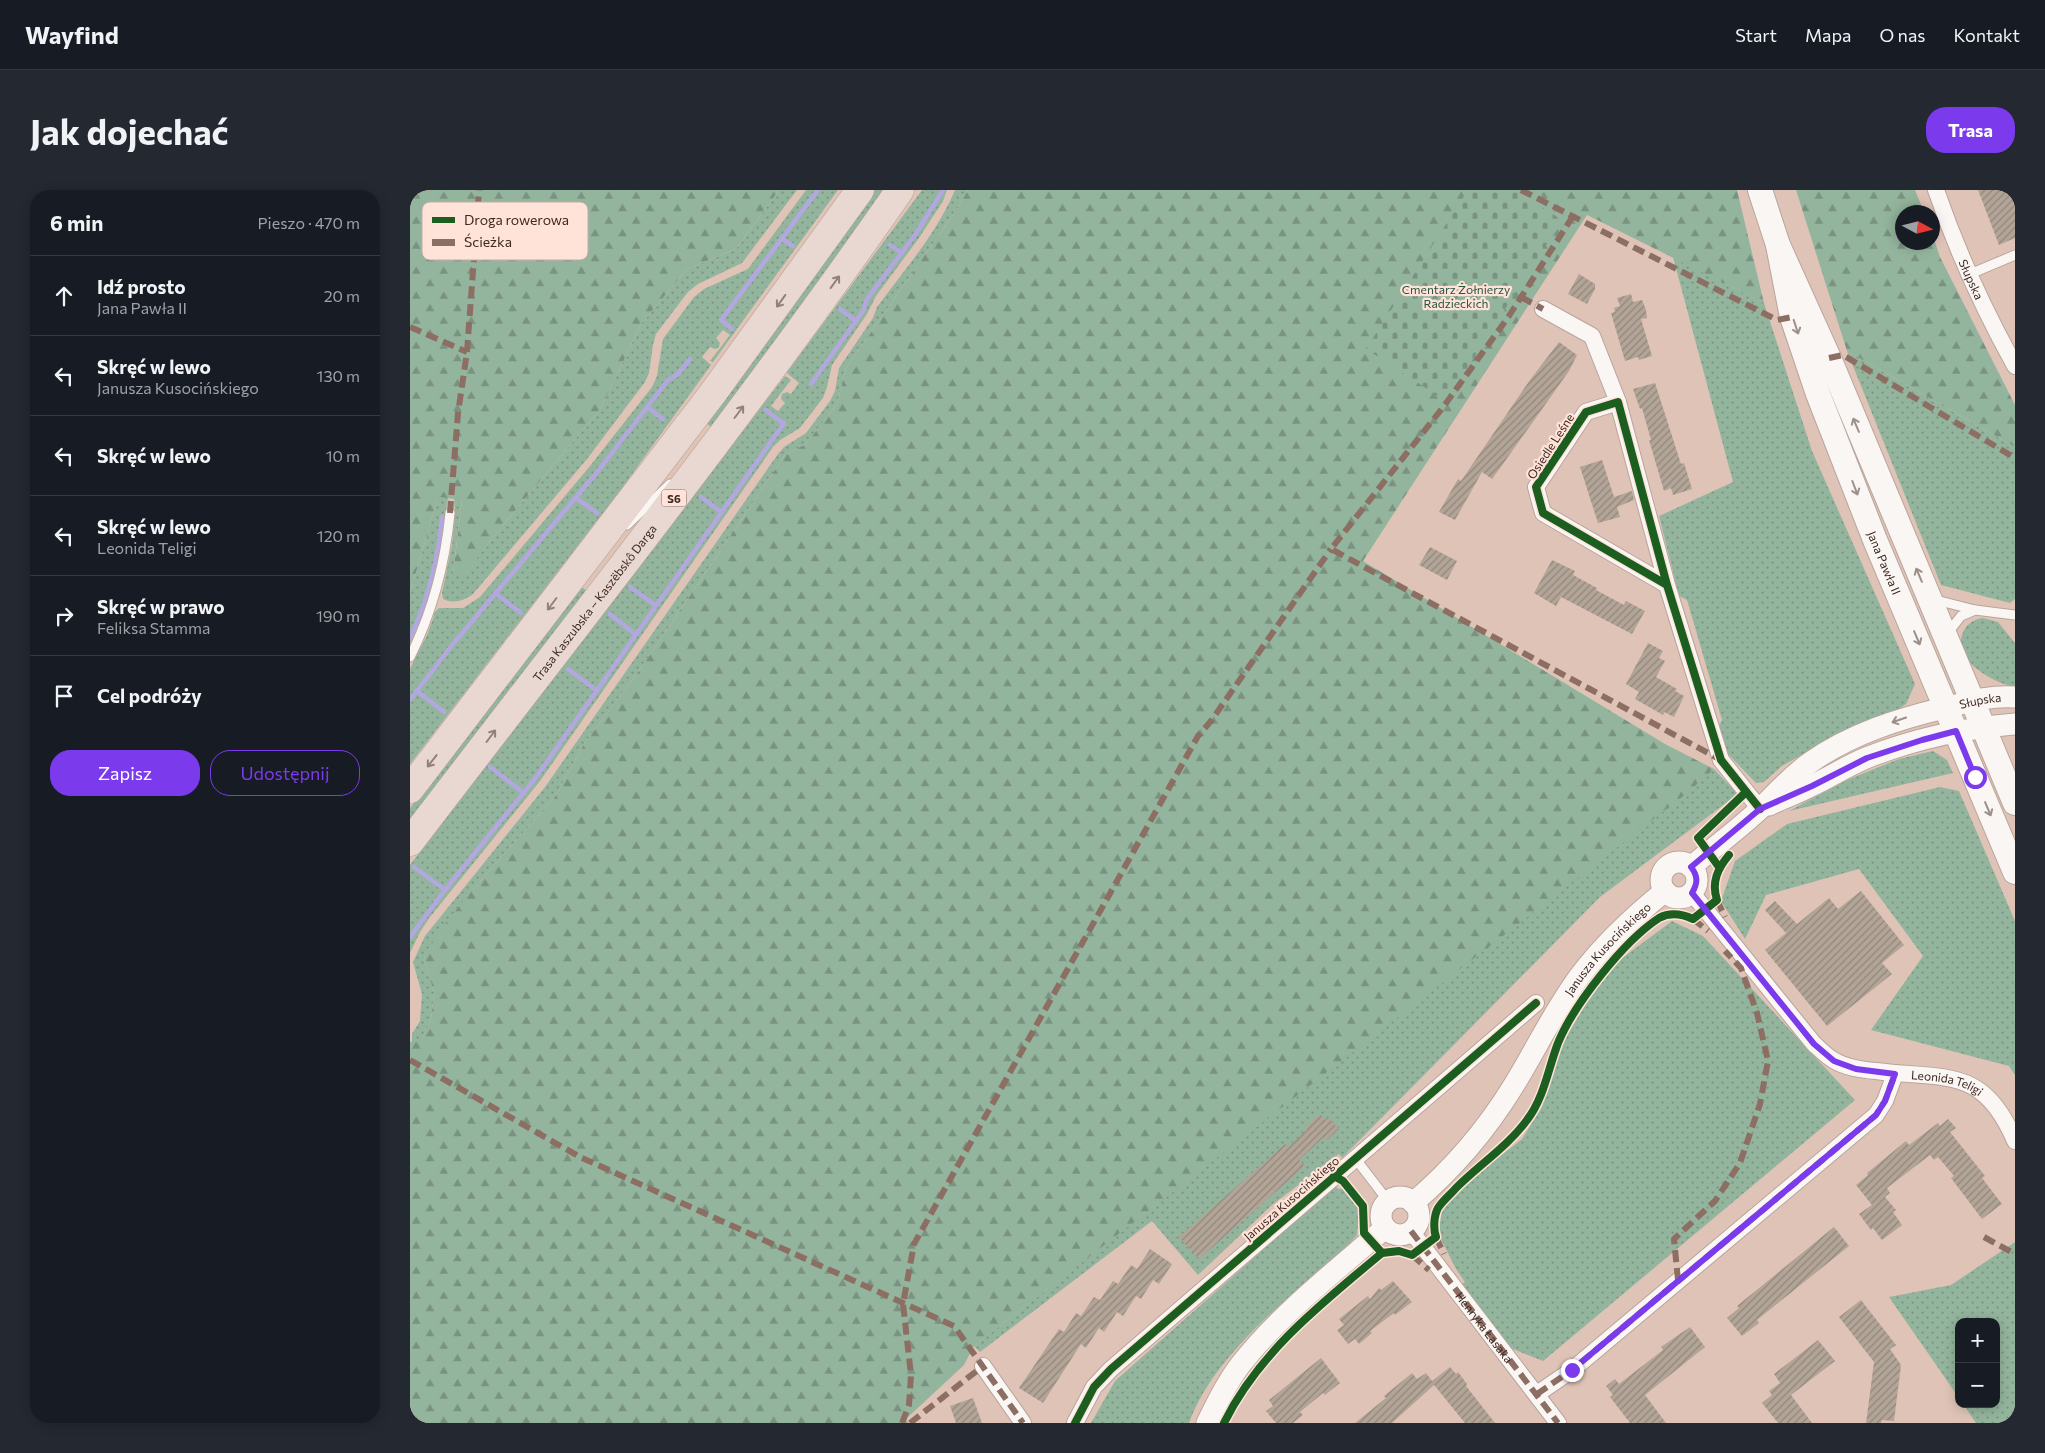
<!DOCTYPE html>
<html lang="pl">
<meta charset="utf-8">
<style>
body{margin:0;font-family:Commissioner,sans-serif;background:#242831;color:#f1f3f6}
.controls{position:absolute;right:15px;bottom:15px;display:grid;overflow:hidden;border-radius:10px;box-shadow:0 2px 12px #0003}
.controls button{width:45px;height:45px;display:grid;place-items:center;padding:0;border:0;border-bottom:1px solid #363941;background:#171b24;color:#f1f3f6;font:25px sans-serif}
.compass{position:absolute;left:1485px;top:15px;width:45px;height:45px;border-radius:50%;background:#171b24;box-shadow:0 2px 12px #0003;rotate:97deg}
.stop{position:absolute;width:15px;height:15px;margin:-11px;border:4px solid #7c3aed;border-radius:50%;background:#fff}
.stop.end{background:#7c3aed;border-color:#fff;box-shadow:0 1px 5px #0008}
.list{margin:0;padding:0;list-style:none}
h2{display:flex;justify-content:space-between;align-items:center;height:65px;margin:0;padding:0 20px;font-size:21px}
h2 small{font-size:16px;font-weight:400;color:#9ea1a6}
.list li{display:grid;grid-template-columns:32px 1fr auto;gap:15px;align-items:center;box-sizing:border-box;height:80px;padding:0 20px;border-top:1px solid #363941}
.list b{display:block;font-size:19px;white-space:nowrap}
.list p{margin:0;font-size:16px;white-space:nowrap;color:#9ea1a6}
.list em{font-size:16px;font-style:normal;color:#9ea1a6}
.actions{display:flex;gap:10px;padding:15px 20px}
.actions a{flex:1;padding:11px 0;border:1px solid #7c3aed;border-radius:20px;text-align:center;font-size:18px;color:#7c3aed}
.actions .main{background:#7c3aed;color:#fff}
.icon{flex:none;width:28px;height:28px;fill:none;stroke:currentColor;stroke-width:2;stroke-linecap:round;stroke-linejoin:round}
.map{position:relative;flex:none;width:1605px;height:1233px;overflow:hidden;border-radius:20px}
header{display:flex;align-items:center;gap:30px;box-sizing:border-box;height:70px;padding:0 25px;background:#171b24;border-bottom:1px solid #363941}
header strong{font-size:24px}
nav{display:flex;gap:28px;margin-inline-start:auto;font-size:18px}
.intro{display:flex;align-items:center;justify-content:space-between;box-sizing:border-box;height:120px;padding:0 30px}
h1{margin:0;font-size:35px}
.button{padding:12px 22px;border-radius:20px;background:#7c3aed;color:#fff;font-size:18px;font-weight:700}
main{display:flex;gap:30px;padding:0 30px}
aside{flex:1;background:#171b24;border-radius:20px;box-shadow:0 2px 12px #0003}
.map>svg:first-child{display:block}
.grass{fill:url(#grass-dots)}
.forest{fill:url(#forest-firs)}
.cemetery{fill:url(#cemetery-stones)}
.lines{fill:none;stroke-linecap:round;stroke-linejoin:round}
.stream{stroke:#b2a8df;stroke-width:4.5}
.building{fill:url(#building-hatch)}
.service-casing{stroke:#b9a49b;stroke-width:11}
.minor-casing{stroke:#b9a49b;stroke-width:18}
.tertiary-casing{stroke:#b9a49b;stroke-width:23}
.secondary-casing{stroke:#b9a49b;stroke-width:26}
.motorway-casing{stroke:#b69c92;stroke-width:29}
.service{stroke:#faf6f4;stroke-width:9}
.minor{stroke:#faf6f4;stroke-width:16}
.tertiary{stroke:#faf6f4;stroke-width:21}
.secondary{stroke:#faf6f4;stroke-width:24}
.motorway{stroke:#e8d8d1;stroke-width:28}
.quiet{stroke:#8d6e63;stroke-width:6;stroke-dasharray:12 6;stroke-linecap:butt}
.cycleway-casing{stroke:#ffe3d8;stroke-width:11}
.cycleway{stroke:#1b5e20;stroke-width:8}
.oneway{stroke:#938079}
.oneway2{stroke:#9c908a}
.route{stroke:#7c3aed;stroke-width:6}
.labels{text-anchor:middle;dominant-baseline:central;stroke-width:4.5;stroke-linejoin:round;paint-order:stroke}
.shield{fill:#ffe3d8;stroke:#786158;stroke-width:1}
.shield-label{font-size:11px;font-weight:bold;fill:#3e2921}
.street-label{font-size:12px;fill:#3e2921;stroke:#ffe3d8}
.park-label{font-size:12px;fill:#275340;stroke:#ffe3d8}
.key{fill:#ffe3d8;stroke:#c5aba1;stroke-width:1}
.key-label{font-size:14px;fill:#3e2921}
</style>
<header>
<strong>Wayfind</strong>
<nav><a>Start</a><a>Mapa</a><a>O nas</a><a>Kontakt</a></nav>
</header>
<div class="intro"><h1>Jak dojechać</h1><a class="button">Trasa</a></div>
<main>
<aside>
<h2>6 min<small>Pieszo · 470 m</small></h2>
<ul class="list">
<li><svg class="icon" aria-label="ahead" viewBox="0 0 24 24"><path d="M12 20V5M6 11l6-6 6 6"/></svg><div><b>Idź prosto</b><p>Jana Pawła II</p></div><em>20 m</em></li>
<li><svg class="icon" aria-label="left" viewBox="0 0 24 24"><path d="M17 20v-9H6M10 6l-5 5 5 5"/></svg><div><b>Skręć w lewo</b><p>Janusza Kusocińskiego</p></div><em>130 m</em></li>
<li><svg class="icon" aria-label="left" viewBox="0 0 24 24"><path d="M17 20v-9H6M10 6l-5 5 5 5"/></svg><div><b>Skręć w lewo</b></div><em>10 m</em></li>
<li><svg class="icon" aria-label="left" viewBox="0 0 24 24"><path d="M17 20v-9H6M10 6l-5 5 5 5"/></svg><div><b>Skręć w lewo</b><p>Leonida Teligi</p></div><em>120 m</em></li>
<li><svg class="icon" aria-label="right" viewBox="0 0 24 24"><path d="M7 20v-9h11M14 6l5 5-5 5"/></svg><div><b>Skręć w prawo</b><p>Feliksa Stamma</p></div><em>190 m</em></li>
<li><svg class="icon" aria-label="arrive" viewBox="0 0 24 24"><path d="M6 21V4h12l-3 4 3 4H6"/></svg><div><b>Cel podróży</b></div></li>
</ul>
<div class="actions"><a class="main">Zapisz</a><a>Udostępnij</a></div>
</aside>
<div class="map">
<svg width="1605" height="1233" viewBox="0 0 1605 1233">
<defs>
<pattern id="grass-dots" width="8" height="8" patternUnits="userSpaceOnUse" patternTransform="scale(1.25)"><rect width="8" height="8" fill="#94b59d"/><path d="M2 2h.1M6 6h.1" fill="none" stroke="#7a9380" stroke-width="1.8" stroke-linecap="round"/></pattern>
<pattern id="forest-firs" width="22" height="20" patternUnits="userSpaceOnUse" patternTransform="scale(1.25)"><rect width="22" height="20" fill="#94b59d"/><path d="M5 1l3.5 6h-7zM16 11l3.5 6h-7z" fill="#7a9380"/></pattern>
<pattern id="cemetery-stones" width="16" height="16" patternUnits="userSpaceOnUse" patternTransform="scale(1.25)"><rect width="16" height="16" fill="#94b59d"/><path d="M2 7V4a2 2 0 0 1 4 0v3zM10 15v-3a2 2 0 0 1 4 0v3z" fill="#7a9380"/></pattern>
<pattern id="building-hatch" width="6" height="6" patternUnits="userSpaceOnUse" patternTransform="scale(1.25)"><rect width="6" height="6" fill="#b2a597"/><path d="M-1 1l2-2M0 6l6-6M5 7l2-2" fill="none" stroke="#92867b"/></pattern>
</defs>
<rect width="100%" height="100%" fill="#dfc3b7"/>
<g class="grass">
<path d="M369 0H387L332 73 288 94 278 102 246 144 243 155 239 183 235 192 177 269 63 404C54 411 43 414 33 409L32 403 42 355 45 324 44 308 52 309 43 383 53 386 79 352 191 218 231 134 277 79 326 59Z"/>
<path d="M396 0H428L303 172 300 171 320 145 313 140 306 148 310 153 309 157 305 159 300 157 292 167 301 175 212 298 0 574V479L17 445 24 426V423L29 418H53L70 407 180 276 242 197 247 186 253 149 284 107 294 99 338 79Z"/>
<path d="M465 0H476L302 238 295 232 397 95Z"/>
<path d="M512 0H537L533 11 509 48 466 106 457 124 422 175 417 197 413 208 390 238 370 250 363 257 130 591 20 727 10 742 0 763V675L375 186 381 190 361 216 368 221 375 213 371 209 372 204 377 202 381 204 389 193 377 183 378 181Z"/>
<path d="M545 0H558L547 19 436 178 427 214 396 254 375 265 231 478 174 554 145 607 64 698 14 768 24 803 21 830 11 853 2 852V844L10 831 12 804 3 772 15 746 135 597 368 264 374 257 396 243 420 211 425 201 429 178 463 128 467 117C495 79 527 43 545 0Z"/>
<path d="M1263 67 1354 113 1402 261 1505 494 1496 514 1482 523 1427 545 1372 576 1354 592 1346 593 1316 562 1308 538 1312 530 1277 410 1269 406 1249 326 1323 292Z"/>
<path d="M1437 161 1605 257V409L1600 413 1531 395Z"/>
<path d="M28 307 38 308 25 386 17 413 0 454V403Z"/>
<path d="M170 396 177 401 0 632V618Z"/>
<path d="M1573 428 1588 432 1605 453V497C1583 493 1539 469 1554 440 1558 433 1565 429 1573 428Z"/>
<path d="M1523 561 1537 570 1543 583 1379 621 1437 590 1489 569Z"/>
<path d="M1304 579 1328 604 1190 707 932 968 929 964 862 1015 788 1085 742 1031 570 1162 564 1156Z"/>
<path d="M1530 597 1549 601 1605 731V885L1599 876 1461 840 1513 766 1449 679 1356 705 1335 749 1311 711 1325 671 1377 634Z"/>
<path d="M1262 731 1293 746 1445 910 1133 1171 1098 1157 1052 1094 1055 1092 1046 1079 1030 1047 1029 1040 1032 1020 1062 988 1112 949 1132 917 1149 859 1180 807 1211 769Z"/>
<path d="M925 996 928 999H934L949 1020 947 1045C934 1060 916 1073 901 1087 856 1127 800 1175 779 1233H681L705 1191Z"/>
<path d="M1605 1052V1233H1566L1553 1214H1586V1132H1549V1208L1479 1107 1541 1095Z"/>
</g>
<g class="forest">
<path d="M0 0H369L326 59 277 79 231 134 191 218 79 352 53 387 43 383 52 310 28 307 0 403Z"/>
<path d="M558 0H1327L1354 113 1177 25 953 371 1255 554 1304 579 1272 607 564 1156 554 1175 496 1229 498 1233H0V852H11L21 830 24 803 14 768 30 740 64 698 145 607 174 554 231 478 375 265 396 254 427 214 436 178 547 19Z"/>
<path d="M1386 0H1505L1514 22H1492V52H1522L1523 46 1530 67 1605 215V257L1437 161Z"/>
</g>
<path class="cemetery" d="M1058 0H1105L1152 30 1036 211 956 159Z"/>
<g class="lines">
<g class="stream">
<path d="M372 49 383 56"/>
<path d="M480 55 492 63"/>
<path d="M430 119 446 131"/>
<path d="M322 139 311 130 408 0"/>
<path d="M401 194 453 121 457 109 505 45 533 0"/>
<path d="M237 217 253 229"/>
<path d="M356 220 374 234"/>
<path d="M291 307 311 322"/>
<path d="M166 308 187 323"/>
<path d="M220 397 245 415"/>
<path d="M85 403 111 423"/>
<path d="M200 424 225 444"/>
<path d="M0 447C18 413 29 364 32 327"/>
<path d="M158 479 186 500"/>
<path d="M7 501 34 522"/>
<path d="M0 510 43 454 188 281 258 190 268 184 280 169"/>
<path d="M80 577 114 603"/>
<path d="M4 677 35 700"/>
<path d="M0 747 35 700 127 586 374 233"/>
</g>
</g>
<g class="building">
<path d="M1568 0H1605V48L1589 55Z"/>
<path d="M1169 84 1185 94V99L1177 114 1158 104Z"/>
<path d="M1221 104 1223 112 1232 110 1236 120 1237 128 1231 129 1242 166 1229 170 1228 167 1215 171 1201 123 1205 122 1204 118 1210 116 1207 108Z"/>
<path d="M1149 152 1167 165 1159 181 1093 274 1082 289 1072 282 1045 330 1029 322 1048 289 1051 291 1120 190Z"/>
<path d="M1245 193 1271 274 1274 273 1282 299 1263 305 1261 298 1254 301 1239 250H1241L1232 218 1230 219 1223 199Z"/>
<path d="M1192 270 1204 307 1222 301 1224 310 1207 317 1210 327 1188 333 1170 277Z"/>
<path d="M1020 357 1047 371 1037 390 1009 375Z"/>
<path d="M1142 370 1165 381 1163 385 1187 398 1186 400 1214 415 1216 411 1235 421 1222 444 1151 407 1146 416 1124 403Z"/>
<path d="M1238 453 1253 461 1249 468 1255 471 1246 487 1267 499 1265 501 1274 506 1264 527 1254 522 1253 525 1225 509 1229 502 1216 494Z"/>
<path d="M1451 701 1494 755 1472 773 1482 784 1417 836 1355 760 1376 743 1355 720 1365 711 1387 734 1419 708 1428 719Z"/>
<path d="M910 924 915 930 918 927 929 939 917 950 914 947 889 970 895 976 789 1069 769 1047 875 954 878 957 897 940 895 938Z"/>
<path d="M1538 929 1546 938 1540 942 1575 986 1572 988 1592 1014 1572 1029 1541 988 1544 986 1528 967 1524 970 1520 965 1477 998 1480 1003 1475 1007 1486 1020 1483 1022 1492 1035 1472 1050 1463 1038 1461 1040 1449 1024 1462 1015 1446 995 1458 985 1457 983 1496 951 1499 955 1528 933 1530 936Z"/>
<path d="M1424 1037 1439 1056 1347 1130 1349 1133 1332 1146 1317 1128 1329 1118 1327 1116Z"/>
<path d="M740 1059 762 1074 749 1094 743 1090 731 1109 726 1106 713 1126 707 1122 694 1142 689 1138 676 1158 671 1154 633 1213 609 1198 649 1139 654 1142 666 1123 671 1126 684 1107 690 1110 703 1091 708 1094 721 1075 727 1079Z"/>
<path d="M983 1091 1002 1112 985 1125 984 1123 960 1141 962 1143 949 1154 945 1149 938 1154 927 1140 934 1135 929 1129 958 1106 960 1109 969 1098 971 1100Z"/>
<path d="M1451 1110 1486 1155 1480 1159 1491 1175 1484 1231 1472 1230 1471 1233H1456L1464 1172 1429 1127Z"/>
<path d="M1280 1137 1295 1157 1235 1205 1256 1233H1220L1200 1207 1203 1205 1196 1196 1205 1189 1209 1194 1253 1160 1251 1157Z"/>
<path d="M1408 1150 1425 1171 1381 1205 1402 1233H1368L1352 1213 1362 1205 1359 1201 1370 1193 1364 1184Z"/>
<path d="M911 1168 930 1193 915 1205 913 1203 890 1222 893 1225 883 1233H866L856 1221 863 1216 859 1210Z"/>
<path d="M1040 1177 1046 1184 1048 1182 1057 1194 1056 1196 1085 1233H1055L1024 1195 982 1233H945L976 1208 974 1206 1002 1183 1007 1189 1016 1183 1022 1191Z"/>
<path d="M563 1208 572 1233H546L540 1216Z"/>
</g>
<g class="lines">
<defs>
<g id="service">
<path d="M1560 84 1605 65"/>
<path d="M217 335 260 294"/>
<path d="M1522 409 1565 420 1605 425"/>
<path d="M1537 444 1551 426 1565 420"/>
<path d="M0 467C23 421 35 374 40 323"/>
<path d="M945 968 978 1011"/>
</g>
<g id="minor">
<path id="s1" d="M1526 0C1547 61 1574 120 1605 176"/>
<path d="M1133 119 1182 146 1208 212"/>
<path d="M1257 395 1133 323 1126 297 1176 222 1208 212 1257 395 1311 570 1350 619"/>
<path id="s2" d="M1282 703 1404 854C1410 859 1417 867 1425 871 1437 878 1452 880 1466 881 1535 890 1573 875 1605 951"/>
<path d="M1001 1041 1148 1233"/>
<path d="M573 1176 613 1233"/>
<path d="M1127 1204 1162 1180 1466 925 1475 911 1485 884"/>
<path d="M665 1233 684 1197 701 1179 1126 813"/>
</g>
<g id="tertiary">
<path d="M1359 615C1373 608 1388 603 1401 596 1420 587 1437 576 1456 568 1504 549 1554 538 1605 534"/>
<circle cx="1269" cy="690" r="18"/>
<path id="s3" d="M1281 677C1304 657 1329 639 1351 618 1367 602 1382 585 1401 572 1441 544 1488 529 1534 518 1558 512 1580 505 1605 507"/>
<circle cx="990" cy="1026" r="19"/>
<path id="s4" d="M1003 1013C1043 979 1077 939 1104 895 1126 859 1144 821 1169 787 1193 755 1224 726 1255 701"/>
<path d="M797 1233C807 1213 817 1192 831 1174 870 1124 927 1080 975 1038"/>
</g>
<g id="secondary">
<path d="M1350 0 1368 55 1419 168 1605 613"/>
<path id="s5" d="M1368 55 1382 127 1408 204 1465 350 1605 682"/>
</g>
<g id="motorway">
<path d="M0 599 303 203 450 0"/>
<path id="s6" d="M0 652C165 436 335 223 490 0"/>
</g>
</defs>
<use href="#service" class="service-casing"/>
<use href="#minor" class="minor-casing"/>
<use href="#tertiary" class="tertiary-casing"/>
<use href="#secondary" class="secondary-casing"/>
<use href="#motorway" class="motorway-casing"/>
<use href="#service" class="service"/>
<use href="#minor" class="minor"/>
<use href="#tertiary" class="tertiary"/>
<use href="#secondary" class="secondary"/>
<use href="#motorway" class="motorway"/>
<g class="quiet">
<path d="M1111 0 1367 130 1382 127"/>
<path d="M1163 26 1099 126 1034 216 921 359 1311 570"/>
<path d="M1111 107 1133 119"/>
<path d="M0 137 57 162"/>
<path d="M1419 168 1433 165 1605 268"/>
<path d="M40 323 48 223 57 162 69 0"/>
<path d="M1307 710 1315 727"/>
<path d="M1283 729 1298 741"/>
<path d="M0 870 170 967 544 1136 613 1233"/>
<path id="s7" d="M1001 1041 1148 1233"/>
<path d="M1026 1047 1034 1064"/>
<path d="M1574 1047 1605 1064"/>
<path d="M1002 1065 1019 1080"/>
<path d="M1268 1090 1264 1049 1305 1011 1330 973 1350 914 1358 871 1347 823 1331 778 1315 761"/>
<path d="M1127 1204 1162 1180 1466 925 1475 911 1485 884"/>
<path d="M492 1233 499 1215 501 1185 493 1114 504 1054 788 546 801 531 921 359"/>
<path d="M500 1233 573 1176"/>
</g>
<defs>
<g id="cycleway">
<path d="M1257 395 1133 323 1126 297 1176 222 1208 212 1257 395 1311 570 1350 619"/>
<path d="M1309 677 1288 648 1336 602"/>
<path d="M924 986 933 991 953 1016 954 1043 972 1063"/>
<path d="M665 1233 684 1197 701 1179 1126 813"/>
<path d="M814 1233C849 1162 912 1113 972 1063L989 1061 1002 1065 1026 1047C1023 1039 1024 1025 1028 1018 1033 1010 1041 1004 1046 998 1069 975 1098 956 1117 930 1134 908 1138 879 1148 853 1164 814 1214 751 1249 728 1260 722 1272 724 1283 729L1307 710C1301 692 1308 678 1319 665"/>
</g>
</defs>
<use href="#cycleway" class="cycleway-casing"/>
<use href="#cycleway" class="cycleway"/>
</g>
<defs><path id="oneway-shaft" d="M-6 0H5M1.5-3L5.5 0L1.5 3" fill="none" stroke-width="1.6" stroke-linecap="round" stroke-linejoin="round" transform="scale(1.25)"/></defs>
<g class="oneway">
<use href="#oneway-shaft" transform="translate(425 92) rotate(-54)"/>
<use href="#oneway-shaft" transform="translate(371 111) rotate(126)"/>
<use href="#oneway-shaft" transform="translate(329 222) rotate(-53)"/>
<use href="#oneway-shaft" transform="translate(142 414) rotate(127)"/>
<use href="#oneway-shaft" transform="translate(81 546) rotate(-53)"/>
<use href="#oneway-shaft" transform="translate(22 571) rotate(128)"/>
</g>
<g class="oneway2">
<use href="#oneway-shaft" transform="translate(1386 137) rotate(72)"/>
<use href="#oneway-shaft" transform="translate(1446 235) rotate(-113)"/>
<use href="#oneway-shaft" transform="translate(1445 298) rotate(69)"/>
<use href="#oneway-shaft" transform="translate(1509 385) rotate(-113)"/>
<use href="#oneway-shaft" transform="translate(1507 448) rotate(67)"/>
<use href="#oneway-shaft" transform="translate(1489 530) rotate(161)"/>
<use href="#oneway-shaft" transform="translate(1578 619) rotate(67)"/>
</g>
<g class="lines">
<path class="route" d="M1162 1180 1466 925 1475 911 1485 884 1446 879 1424 871 1404 854 1282 703C1288 693 1288 686 1281 677L1350 619 1402 596 1457 568 1512 550 1546 541 1565 587"/>
</g>
<g class="labels">
<rect class="shield" x="251.5" y="299.5" width="25" height="17" rx="4"/>
<g class="shield-label">
<text x="264" y="308">S6</text>
</g>
<g class="street-label">
<text stroke="none"><textPath href="#s1" startOffset="96">Słupska</textPath></text>
<text transform="translate(1140 256) rotate(-57)">Osiedle Leśne</text>
<text stroke="none"><textPath href="#s5" startOffset="336">Jana Pawła II</textPath></text>
<text stroke="none"><textPath href="#s6" startOffset="302">Trasa Kaszubska – Kaszëbskô Darga</textPath></text>
<text stroke="none"><textPath href="#s3" startOffset="341">Słupska</textPath></text>
<text stroke="none"><textPath href="#s4" startOffset="322">Janusza Kusocińskiego</textPath></text>
<text stroke="none"><textPath href="#s2" startOffset="336">Leonida Teligi</textPath></text>
<text transform="translate(881 1008) rotate(-41)">Janusza Kusocińskiego</text>
<text stroke="none"><textPath href="#s7" startOffset="121">Henryka Łasaka</textPath></text>
</g>
<g class="park-label">
<text x="1046" y="99">Cmentarz Żołnierzy<tspan x="1046" dy="14">Radzieckich</tspan></text>
</g>
</g>
<rect x="12" y="12" width="166" height="58" rx="8" class="key"/>
<rect x="22" y="27" width="23" height="6" fill="#1b5e20"/>
<rect x="22" y="49" width="23" height="7" fill="#8d6e63"/>
<g class="key-label">
<text x="54" y="35">Droga rowerowa</text>
<text x="54" y="57">Ścieżka</text>
</g>
</svg>
<div class="controls">
<button>+</button>
<button>−</button>
</div>
<svg class="compass" viewBox="-18 -18 36 36"><path d="M0-13l5 13h-10z" fill="#e53935"/><path d="M0 13l5-13h-10z" fill="#9ea1a6"/></svg>
<div class="stop" style="left:1565px;top:587px"></div>
<div class="stop end" style="left:1162px;top:1180px"></div>
</div>
</main>
